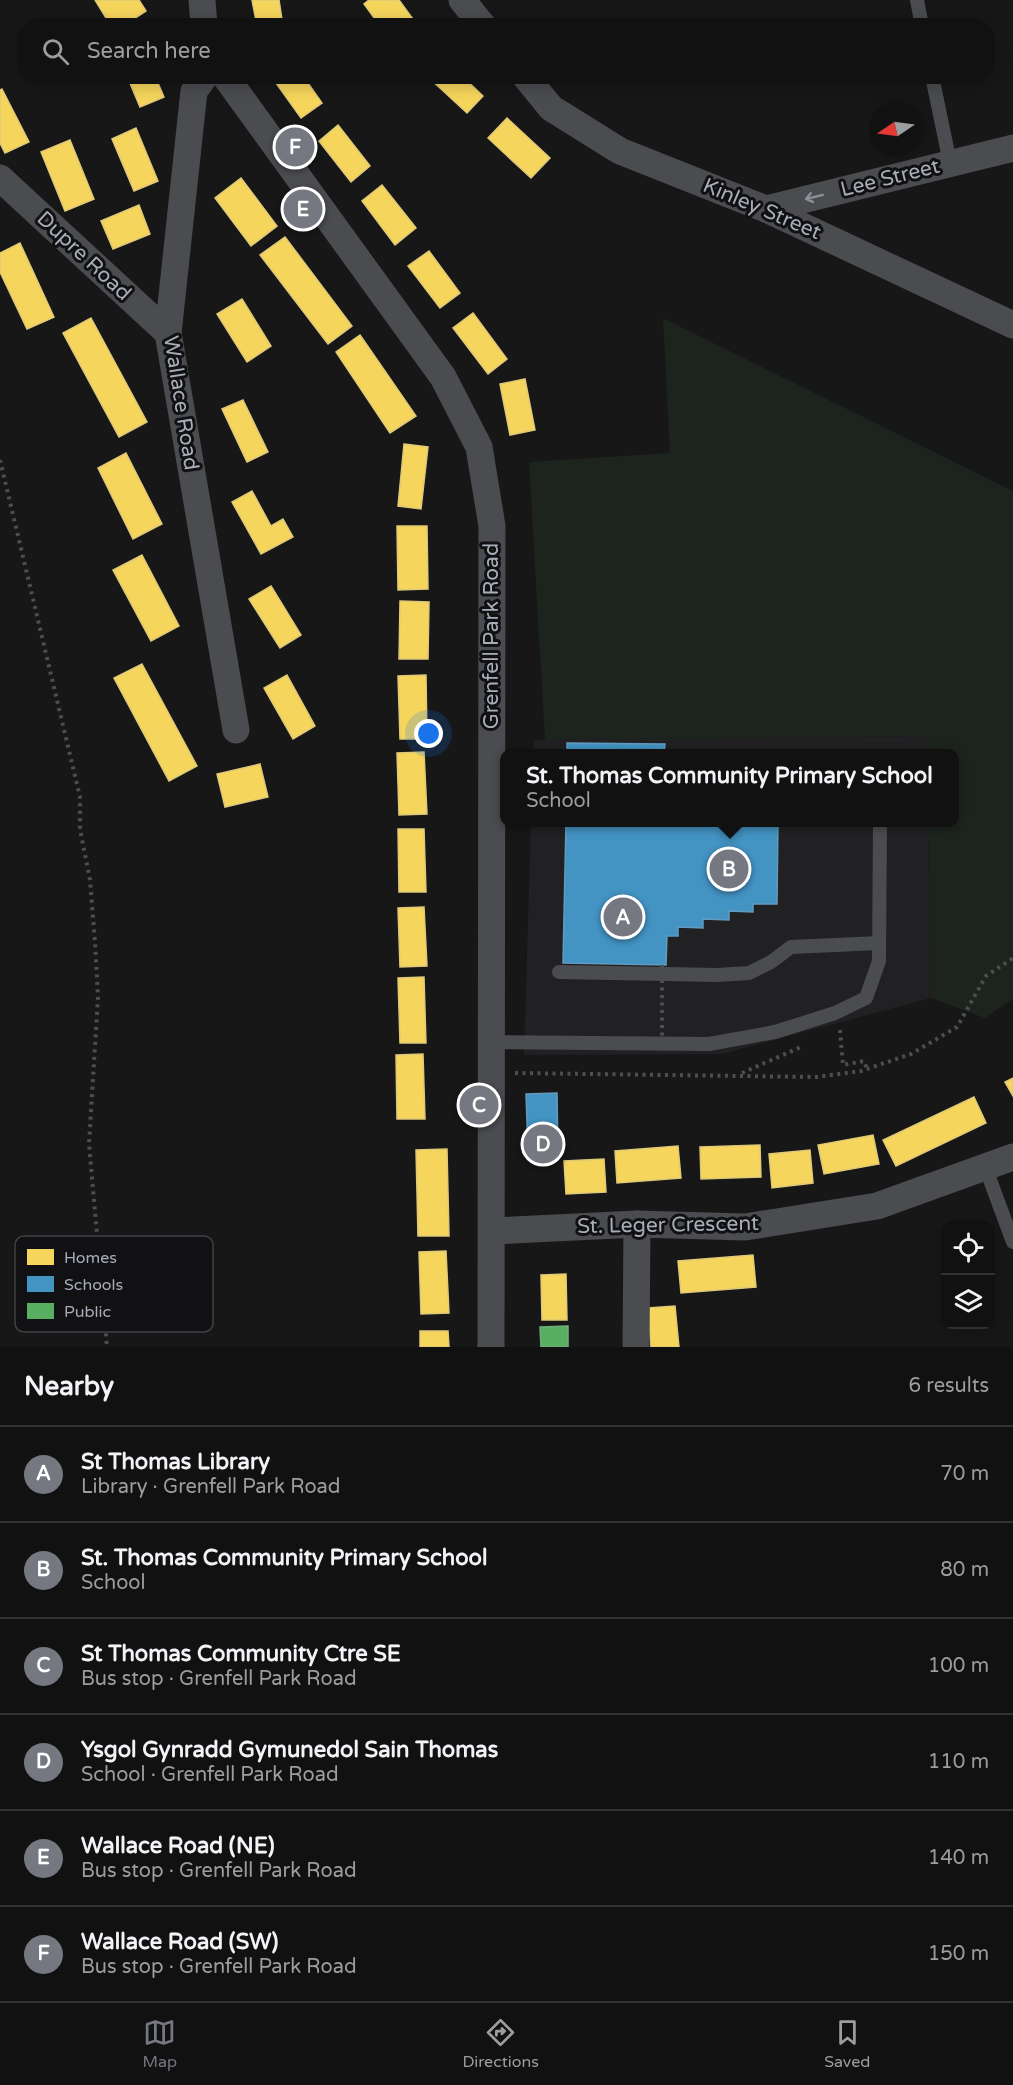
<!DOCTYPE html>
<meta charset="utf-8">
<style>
body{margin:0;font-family:"Varela Round",sans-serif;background:#1a1a1a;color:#f1f3f6}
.controls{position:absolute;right:18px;bottom:18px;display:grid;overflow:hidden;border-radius:12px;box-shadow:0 3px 15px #0003}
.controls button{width:54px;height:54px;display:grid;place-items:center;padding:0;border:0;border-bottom:2px solid #303131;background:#111;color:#f1f3f6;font:30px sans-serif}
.compass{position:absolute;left:869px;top:102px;width:54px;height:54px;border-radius:50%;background:#111;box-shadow:0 3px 15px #0003;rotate:257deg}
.you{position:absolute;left:429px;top:734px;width:21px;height:21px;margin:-15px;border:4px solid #fff;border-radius:50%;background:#1a73e8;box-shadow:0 0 0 9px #1a73e833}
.badge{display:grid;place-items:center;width:39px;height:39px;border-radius:50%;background:#757880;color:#fff;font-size:20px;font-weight:700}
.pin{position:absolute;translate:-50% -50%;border:3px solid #fff;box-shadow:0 2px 6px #0006}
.popup{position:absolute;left:500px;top:749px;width:459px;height:78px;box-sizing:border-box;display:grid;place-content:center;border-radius:12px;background:#111;filter:drop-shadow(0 2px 4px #0005);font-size:20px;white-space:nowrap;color:#9c9d9f}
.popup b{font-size:22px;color:#f1f3f6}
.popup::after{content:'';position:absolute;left:50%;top:100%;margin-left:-12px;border:12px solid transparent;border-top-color:#111}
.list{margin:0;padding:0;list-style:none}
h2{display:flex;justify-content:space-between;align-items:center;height:78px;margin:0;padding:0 24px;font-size:26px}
h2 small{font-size:20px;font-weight:400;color:#9c9d9f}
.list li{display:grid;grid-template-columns:39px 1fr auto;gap:18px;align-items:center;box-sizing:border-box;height:96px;padding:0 24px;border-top:2px solid #303131}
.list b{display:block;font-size:22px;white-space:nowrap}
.list p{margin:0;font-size:20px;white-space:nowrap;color:#9c9d9f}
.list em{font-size:20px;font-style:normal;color:#9c9d9f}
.icon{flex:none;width:33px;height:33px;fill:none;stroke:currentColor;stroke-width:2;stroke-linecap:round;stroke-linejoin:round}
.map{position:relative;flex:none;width:1013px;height:1347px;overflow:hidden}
.search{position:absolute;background:#111;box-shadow:0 3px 15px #0003;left:18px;right:18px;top:18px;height:66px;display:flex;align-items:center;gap:15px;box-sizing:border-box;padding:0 21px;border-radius:24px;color:#9c9d9f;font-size:22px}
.sheet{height:654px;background:#111}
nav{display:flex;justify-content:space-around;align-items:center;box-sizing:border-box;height:84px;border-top:2px solid #303131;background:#111;font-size:16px;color:#9c9d9f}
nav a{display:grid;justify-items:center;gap:3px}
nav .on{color:#757880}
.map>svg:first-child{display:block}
.built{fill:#212123}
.green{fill:#1d241e}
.homes{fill:#f6d55c;stroke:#dfc978;stroke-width:1.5}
.schools{fill:#4393c3;stroke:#619bc0;stroke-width:1.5}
.public{fill:#5aae61;stroke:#71ae7b;stroke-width:1.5}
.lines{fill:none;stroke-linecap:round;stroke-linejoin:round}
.path{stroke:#4d4e52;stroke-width:4;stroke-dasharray:3 4.5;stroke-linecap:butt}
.service{stroke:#4b4c50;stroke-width:14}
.minor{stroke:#4b4c50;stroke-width:27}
.path-bridge{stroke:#4d4e52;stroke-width:4;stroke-dasharray:3 4.5;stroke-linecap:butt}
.oneway{stroke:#8c9099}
.labels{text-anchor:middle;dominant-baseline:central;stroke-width:6;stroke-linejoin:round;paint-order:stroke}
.street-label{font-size:21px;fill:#a8adb8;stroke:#111113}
.key{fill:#111113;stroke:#3e4045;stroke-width:1.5}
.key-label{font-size:16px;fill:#a8adb8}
</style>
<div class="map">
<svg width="1013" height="1347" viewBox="0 0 1013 1347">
<rect width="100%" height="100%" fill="#171717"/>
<g class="built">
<path d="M926 736V754H533L534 740Z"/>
<path d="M531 823H928L931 998 722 1054 524 1055Z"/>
</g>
<path class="green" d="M663 318 1013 491V999L985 1018 931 998 928 823 954 822V754L926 753V736L545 740 529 462 670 453Z"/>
<g class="homes">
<path d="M95 0H139L146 11 123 26H111Z"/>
<path d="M252 0H279L283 26H257Z"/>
<path d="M369 0H399L418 26H380L364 4Z"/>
<path d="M127 76H155L164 97 140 107Z"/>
<path d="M271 76H303L322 103 301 118Z"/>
<path d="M427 76H462L483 96 467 113Z"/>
<path d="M2 89 29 142 5 153 0 143V90Z"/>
<path d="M507 118 550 158 531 178 488 138Z"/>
<path d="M338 125 370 166 351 182 319 141Z"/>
<path d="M136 128 158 181 134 191 112 139Z"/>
<path d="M70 140 94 199 65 211 41 152Z"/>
<path d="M241 178 277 226 251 246 215 198Z"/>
<path d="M382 185 416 228 395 245 362 201Z"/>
<path d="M139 205 150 234 113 249 101 221Z"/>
<path d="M285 237 352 326 328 344 260 255Z"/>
<path d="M20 243 54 317 27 329 0 272V253Z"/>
<path d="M429 251 460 293 440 308 408 266Z"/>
<path d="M242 299 271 346 247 362 217 314Z"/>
<path d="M473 313 507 359 488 374 453 328Z"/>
<path d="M91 318 147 422 119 437 63 333Z"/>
<path d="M360 335 416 416 390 433 336 352Z"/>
<path d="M525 379 535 430 510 435 500 384Z"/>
<path d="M243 400 268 452 247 462 222 409Z"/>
<path d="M404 444 428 447 421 509 398 506Z"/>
<path d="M126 453 162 524 133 539 98 468Z"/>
<path d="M252 491 271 526 283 519 293 537 261 554 232 502Z"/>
<path d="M397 526H427L428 589 398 590Z"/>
<path d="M142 555 179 626 151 641 113 570Z"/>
<path d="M271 586 301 635 280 648 249 599Z"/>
<path d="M400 601 429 602 428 659H399Z"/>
<path d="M142 664 197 766 169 781 114 678Z"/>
<path d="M287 675 315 726 293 739 264 688Z"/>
<path d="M426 675 427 739H400L398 676Z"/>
<path d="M424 752 427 814 399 815 397 753Z"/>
<path d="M260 764 268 797 225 807 217 774Z"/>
<path d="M398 829H424L426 892H399Z"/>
<path d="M424 907 427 966 400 967 398 908Z"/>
<path d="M424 977 426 1043H400L398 978Z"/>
<path d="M423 1054 425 1119H397L396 1055Z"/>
<path d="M1013 1078V1096L1005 1082Z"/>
<path d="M974 1097 986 1123 896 1166 883 1140Z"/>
<path d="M873 1135 879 1164 824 1174 818 1145Z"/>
<path d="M760 1145 761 1177 701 1179 700 1147Z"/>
<path d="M678 1146 681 1178 617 1183 615 1151Z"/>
<path d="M447 1149 449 1236H418L416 1150Z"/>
<path d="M810 1150 813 1183 772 1188 769 1154Z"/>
<path d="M604 1159 606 1192 566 1194 564 1161Z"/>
<path d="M446 1251 449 1313 421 1314 419 1252Z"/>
<path d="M753 1255 756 1287 681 1293 678 1261Z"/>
<path d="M566 1274 567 1320H542L541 1275Z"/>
<path d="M675 1306 679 1347H651L648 1308Z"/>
<path d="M420 1331H448L449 1347H420Z"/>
</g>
<g class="schools">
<path d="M567 743 665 744 664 754H567Z"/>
<path d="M566 822H778L777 904H753V912L729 911V920L703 919V928L678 927V936H667L666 965 563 963Z"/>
<path d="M557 1093 558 1151 528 1152 526 1094Z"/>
</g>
<path class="public" d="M568 1326V1347H541L540 1327Z"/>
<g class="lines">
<g class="path">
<path d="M0 460 80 797V829L90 880 95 942 98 997 89 1144 107 1347"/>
<path d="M840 1030 843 1065 864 1061 867 1069"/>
<path d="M515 1073 817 1077 861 1071 911 1054 957 1027 986 976 1013 958"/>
<path d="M742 1073 801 1047"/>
</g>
<g class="service">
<path d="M917 0 922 26"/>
<path d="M932 76 950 163"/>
<path d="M559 972 717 975 749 973 771 962 791 947 879 943"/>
<path d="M490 1042 709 1044 775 1032 835 1013 866 998 879 961 880 822"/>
<path d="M986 1169 1013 1242"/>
</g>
<g class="minor">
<path d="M202 0 204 26"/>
<path d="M462 0 483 26"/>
<path d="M205 76 194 91 168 333 236 730"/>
<path d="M225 76 443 377 479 447 492 526 491 1347"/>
<path d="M525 76 551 108 620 151 766 209 1013 325"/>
<path d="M0 178 168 333"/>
<path d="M766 209 1013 148"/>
<path d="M493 1231 637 1224 745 1227 877 1206 1013 1157"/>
<path d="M636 1347 637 1224"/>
</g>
<path class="path-bridge" d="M662 965V1043"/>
</g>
<defs><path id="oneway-shaft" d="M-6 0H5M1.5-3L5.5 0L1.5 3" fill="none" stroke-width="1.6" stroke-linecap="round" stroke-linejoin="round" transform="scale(1.5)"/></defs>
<use class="oneway" href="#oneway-shaft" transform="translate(814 197) rotate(166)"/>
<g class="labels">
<g class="street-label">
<text transform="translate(890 178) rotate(-14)">Lee Street</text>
<text transform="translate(762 209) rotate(23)">Kinley Street</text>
<text transform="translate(84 256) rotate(43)">Dupre Road</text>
<text transform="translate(181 403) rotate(81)">Wallace Road</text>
<text transform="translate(491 636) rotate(-90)">Grenfell Park Road</text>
<text transform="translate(668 1225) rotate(-1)">St. Leger Crescent</text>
</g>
</g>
<rect x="15" y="1236" width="198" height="96" rx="9" class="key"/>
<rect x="27" y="1249" width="27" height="16" fill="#f6d55c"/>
<rect x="27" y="1276" width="27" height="16" fill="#4393c3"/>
<rect x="27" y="1303" width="27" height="16" fill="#5aae61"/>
<g class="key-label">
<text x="64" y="1263">Homes</text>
<text x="64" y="1290">Schools</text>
<text x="64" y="1317">Public</text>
</g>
</svg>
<div class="controls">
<button><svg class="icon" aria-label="locate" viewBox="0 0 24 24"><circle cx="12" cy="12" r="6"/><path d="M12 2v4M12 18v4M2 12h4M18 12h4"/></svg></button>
<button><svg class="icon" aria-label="layers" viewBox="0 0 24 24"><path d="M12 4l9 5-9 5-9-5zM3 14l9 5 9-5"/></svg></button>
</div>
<svg class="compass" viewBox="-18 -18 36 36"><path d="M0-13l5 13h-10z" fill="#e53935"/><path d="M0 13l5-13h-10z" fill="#9c9d9f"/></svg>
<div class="you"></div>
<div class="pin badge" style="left:623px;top:917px">A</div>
<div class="pin badge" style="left:729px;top:869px">B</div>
<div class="popup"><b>St. Thomas Community Primary School</b>School</div>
<div class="pin badge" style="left:479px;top:1105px">C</div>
<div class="pin badge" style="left:543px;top:1144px">D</div>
<div class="pin badge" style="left:303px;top:209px">E</div>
<div class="pin badge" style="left:295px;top:147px">F</div>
<div class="search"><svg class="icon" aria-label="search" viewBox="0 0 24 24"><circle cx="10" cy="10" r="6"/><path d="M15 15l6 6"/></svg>Search here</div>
</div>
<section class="sheet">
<h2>Nearby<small>6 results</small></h2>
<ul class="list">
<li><span class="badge">A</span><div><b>St Thomas Library</b><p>Library · Grenfell Park Road</p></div><em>70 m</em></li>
<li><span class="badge">B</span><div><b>St. Thomas Community Primary School</b><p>School</p></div><em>80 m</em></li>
<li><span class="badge">C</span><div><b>St Thomas Community Ctre SE</b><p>Bus stop · Grenfell Park Road</p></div><em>100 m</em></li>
<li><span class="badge">D</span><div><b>Ysgol Gynradd Gymunedol Sain Thomas</b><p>School · Grenfell Park Road</p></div><em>110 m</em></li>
<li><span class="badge">E</span><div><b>Wallace Road (NE)</b><p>Bus stop · Grenfell Park Road</p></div><em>140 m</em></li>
<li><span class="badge">F</span><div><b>Wallace Road (SW)</b><p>Bus stop · Grenfell Park Road</p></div><em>150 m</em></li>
</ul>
</section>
<nav>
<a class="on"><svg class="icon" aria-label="map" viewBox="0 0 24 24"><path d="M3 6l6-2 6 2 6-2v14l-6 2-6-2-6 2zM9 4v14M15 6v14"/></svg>Map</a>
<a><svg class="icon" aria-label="directions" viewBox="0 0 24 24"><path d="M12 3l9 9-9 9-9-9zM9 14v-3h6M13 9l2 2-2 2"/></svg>Directions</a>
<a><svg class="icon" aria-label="saved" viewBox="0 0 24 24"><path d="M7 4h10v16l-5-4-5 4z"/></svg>Saved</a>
</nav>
